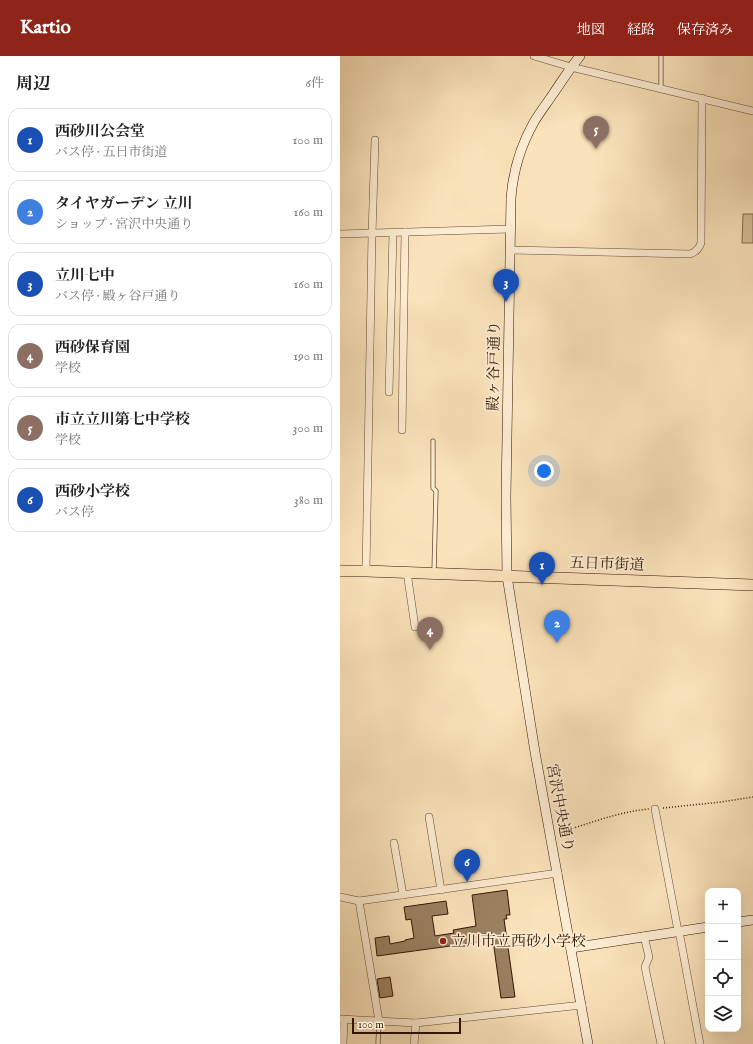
<!DOCTYPE html>
<html lang="ja">
<meta charset="utf-8">
<style>
body{margin:0;font-family:"IM FELL English","Noto Serif JP",serif;background:#f6f6f6;color:#222}
.controls{position:absolute;right:12px;bottom:12px;display:grid;overflow:hidden;border-radius:8px;box-shadow:0 4px 16px #0002}
.controls button{width:36px;height:36px;display:grid;place-items:center;padding:0;border:0;border-bottom:1px solid #e0e0e0;background:#fff;color:#222;font:20px sans-serif}
.scale{position:absolute;left:12px;bottom:10px;width:109px;box-sizing:border-box;padding-left:4px;border:2px solid #341602;border-top:0;font-size:11px;line-height:14px;white-space:nowrap;color:#341602;-webkit-text-stroke:3px #fcecd2;paint-order:stroke}
.you{position:absolute;left:204px;top:415px;width:14px;height:14px;margin:-10px;border:3px solid #fff;border-radius:50%;background:#1a73e8;box-shadow:0 0 0 6px #1a73e833}
.badge{display:grid;place-items:center;width:26px;height:26px;border-radius:50%;background:#8f2418;color:#fff;font-size:13px;font-weight:700}
.pin{position:absolute;translate:-50% -33px;filter:drop-shadow(0 1px 2px #0008)}
.pin::after{content:'';position:absolute;top:21px;width:14px;height:12px;background:inherit;clip-path:polygon(0 0,100% 0,50% 100%)}
.list{margin:0;padding:0;list-style:none}
h2{display:flex;justify-content:space-between;align-items:center;height:52px;margin:0;padding:0 16px;font-size:17px}
h2 small{font-size:13px;font-weight:400;color:#767676}
.list li{display:grid;grid-template-columns:26px 1fr auto;gap:12px;align-items:center;box-sizing:border-box;height:64px;margin:0 8px 8px;padding:0 8px;border:1px solid #e0e0e0;border-radius:12px}
.list b{display:block;font-size:15px;white-space:nowrap}
.list p{margin:0;font-size:13px;white-space:nowrap;color:#767676}
.list em{font-size:13px;font-style:normal;color:#767676}
.icon{flex:none;width:22px;height:22px;fill:none;stroke:currentColor;stroke-width:2;stroke-linecap:round;stroke-linejoin:round}
.map{position:relative;flex:none;width:413px;height:988px;overflow:hidden}
header{display:flex;align-items:center;gap:24px;box-sizing:border-box;height:56px;padding:0 20px;background:#8f2418;color:#fff}
header strong{font-size:19px}
nav{display:flex;gap:22px;margin-inline-start:auto;font-size:14px}
main{display:flex}
aside{flex:1;background:#fff}
.map>svg:first-child{display:block}
.green{fill:#d8bf9b;stroke:#866a4e}
.building{fill:#9b8062;stroke:#341602}
.lines{fill:none;stroke-linecap:round;stroke-linejoin:round}
.lane-casing{stroke:#664930;stroke-width:5}
.street-casing{stroke:#664930;stroke-width:8}
.secondary-casing{stroke:#341602;stroke-width:10}
.primary-casing{stroke:#341602;stroke-width:12}
.path{stroke:#341602;stroke-width:1.5;stroke-dasharray:1 2;stroke-linecap:butt}
.lane{stroke:#fcecd2;stroke-width:3.5}
.street{stroke:#fcecd2;stroke-width:7}
.secondary{stroke:#fcecd2;stroke-width:9}
.primary{stroke:#fae2ba;stroke-width:11}
.poi-dot{fill:#8f2418;stroke:#fcecd2;stroke-width:1.5}
.labels{text-anchor:middle;dominant-baseline:central;stroke-width:3.5;stroke-linejoin:round;paint-order:stroke}
.street-label{font-size:15px;fill:#341602;stroke:#fcecd2}
.poi-label{font-size:15px;fill:#341602;stroke:#fcecd2;text-anchor:start}
</style>
<header>
<strong>Kartio</strong>
<nav><a>地図</a><a>経路</a><a>保存済み</a></nav>
</header>
<main>
<aside>
<h2>周辺<small>6件</small></h2>
<ul class="list">
<li><span class="badge" style="background:#1a4fb4">1</span><div><b>西砂川公会堂</b><p>バス停 · 五日市街道</p></div><em>100 m</em></li>
<li><span class="badge" style="background:#3f7fe0">2</span><div><b>タイヤガーデン 立川</b><p>ショップ · 宮沢中央通り</p></div><em>160 m</em></li>
<li><span class="badge" style="background:#1a4fb4">3</span><div><b>立川七中</b><p>バス停 · 殿ヶ谷戸通り</p></div><em>160 m</em></li>
<li><span class="badge" style="background:#8d6e63">4</span><div><b>西砂保育園</b><p>学校</p></div><em>190 m</em></li>
<li><span class="badge" style="background:#8d6e63">5</span><div><b>市立立川第七中学校</b><p>学校</p></div><em>300 m</em></li>
<li><span class="badge" style="background:#1a4fb4">6</span><div><b>西砂小学校</b><p>バス停</p></div><em>380 m</em></li>
</ul>
</aside>
<div class="map">
<svg width="413" height="988" viewBox="0 0 413 988">
<rect width="100%" height="100%" fill="#fae2ba"/>
<filter id="stains"><feTurbulence type="fractalNoise" baseFrequency=".005" numOctaves="4"/><feColorMatrix values="0 0 0 0 .2 0 0 0 0 .09 0 0 0 0 .02 0 0 0 .5 -.17"/></filter>
<radialGradient id="worn" r=".72"><stop offset=".6" stop-color="#630" stop-opacity="0"/><stop offset="1" stop-color="#630" stop-opacity=".3"/></radialGradient>
<path class="green" d="M403 158H413V187H402Z"/>
<g class="building">
<path d="M167 834 170 859H166L167 863H164L175 941 161 942 152 877 139 879 140 886 37 900 35 882 49 880 50 888 65 885V884L74 882 71 863 66 864 64 851 106 845 108 858 92 860 95 880 114 877 113 874 136 870 132 839Z"/>
<path d="M50 921 53 940 40 942 37 923Z"/>
</g>
<g class="lines">
<defs>
<g id="lane">
<path d="M321 32V0"/>
<path d="M93 385V432L96 435 94 516"/>
<path d="M38 988 39 965"/>
</g>
<g id="street">
<path d="M194 0 231 11 413 55"/>
<path d="M0 178 171 173"/>
<path d="M170 194 350 198C356 196 359 193 361 187L362 42"/>
<path d="M49 336 53 177"/>
<path d="M62 374 65 176"/>
<path d="M26 515 32 178 35 84"/>
<path d="M67 516 75 571"/>
<path d="M315 753 338 875"/>
<path d="M89 761 101 834"/>
<path d="M54 787 63 839"/>
<path d="M0 841 19 845 218 817"/>
<path d="M19 845 39 965"/>
<path d="M339 875 360 988"/>
<path d="M304 880 309 901 305 911 321 988"/>
<path d="M0 963 76 967 242 949"/>
<path d="M3 988 4 963"/>
<path d="M74 988 76 967"/>
</g>
<g id="secondary">
<path d="M240 0C230 12 222 25 213 38 207 47 200 56 194 66 181 89 173 116 171 142L166 440 167 520 195 696 248 988"/>
<path d="M398 866 413 864"/>
<path d="M231 892 368 871"/>
</g>
<path id="primary" d="M0 515H26L413 529"/>
</defs>
<use href="#lane" class="lane-casing"/>
<use href="#street" class="street-casing"/>
<use href="#secondary" class="secondary-casing"/>
<use href="#primary" class="primary-casing"/>
<g class="path">
<path d="M323 752 381 746 413 741"/>
<path d="M218 777C248 768 277 756 309 753"/>
</g>
<use href="#lane" class="lane"/>
<use href="#street" class="street"/>
<use href="#secondary" class="secondary"/>
<use href="#primary" class="primary"/>
</g>
<circle class="poi-dot" cx="103" cy="885" r="4"/>
<g class="labels">
<g class="street-label">
<text transform="translate(154 310) rotate(-89)">殿ヶ谷戸通り</text>
<text transform="translate(267 508) rotate(2)">五日市街道</text>
<text transform="translate(220 752) rotate(79)">宮沢中央通り</text>
</g>
<g class="poi-label">
<text x="111" y="885">立川市立西砂小学校</text>
</g>
</g>
<rect width="100%" height="100%" filter="url(#stains)"/>
<rect width="100%" height="100%" fill="url(#worn)"/>
</svg>
<div class="controls">
<button>+</button>
<button>−</button>
<button><svg class="icon" aria-label="locate" viewBox="0 0 24 24"><circle cx="12" cy="12" r="6"/><path d="M12 2v4M12 18v4M2 12h4M18 12h4"/></svg></button>
<button><svg class="icon" aria-label="layers" viewBox="0 0 24 24"><path d="M12 4l9 5-9 5-9-5zM3 14l9 5 9-5"/></svg></button>
</div>
<div class="scale">100 m</div>
<div class="you"></div>
<div class="pin badge" style="left:202px;top:529px;background:#1a4fb4">1</div>
<div class="pin badge" style="left:217px;top:587px;background:#3f7fe0">2</div>
<div class="pin badge" style="left:166px;top:246px;background:#1a4fb4">3</div>
<div class="pin badge" style="left:90px;top:594px;background:#8d6e63">4</div>
<div class="pin badge" style="left:256px;top:93px;background:#8d6e63">5</div>
<div class="pin badge" style="left:127px;top:826px;background:#1a4fb4">6</div>
</div>
</main>
